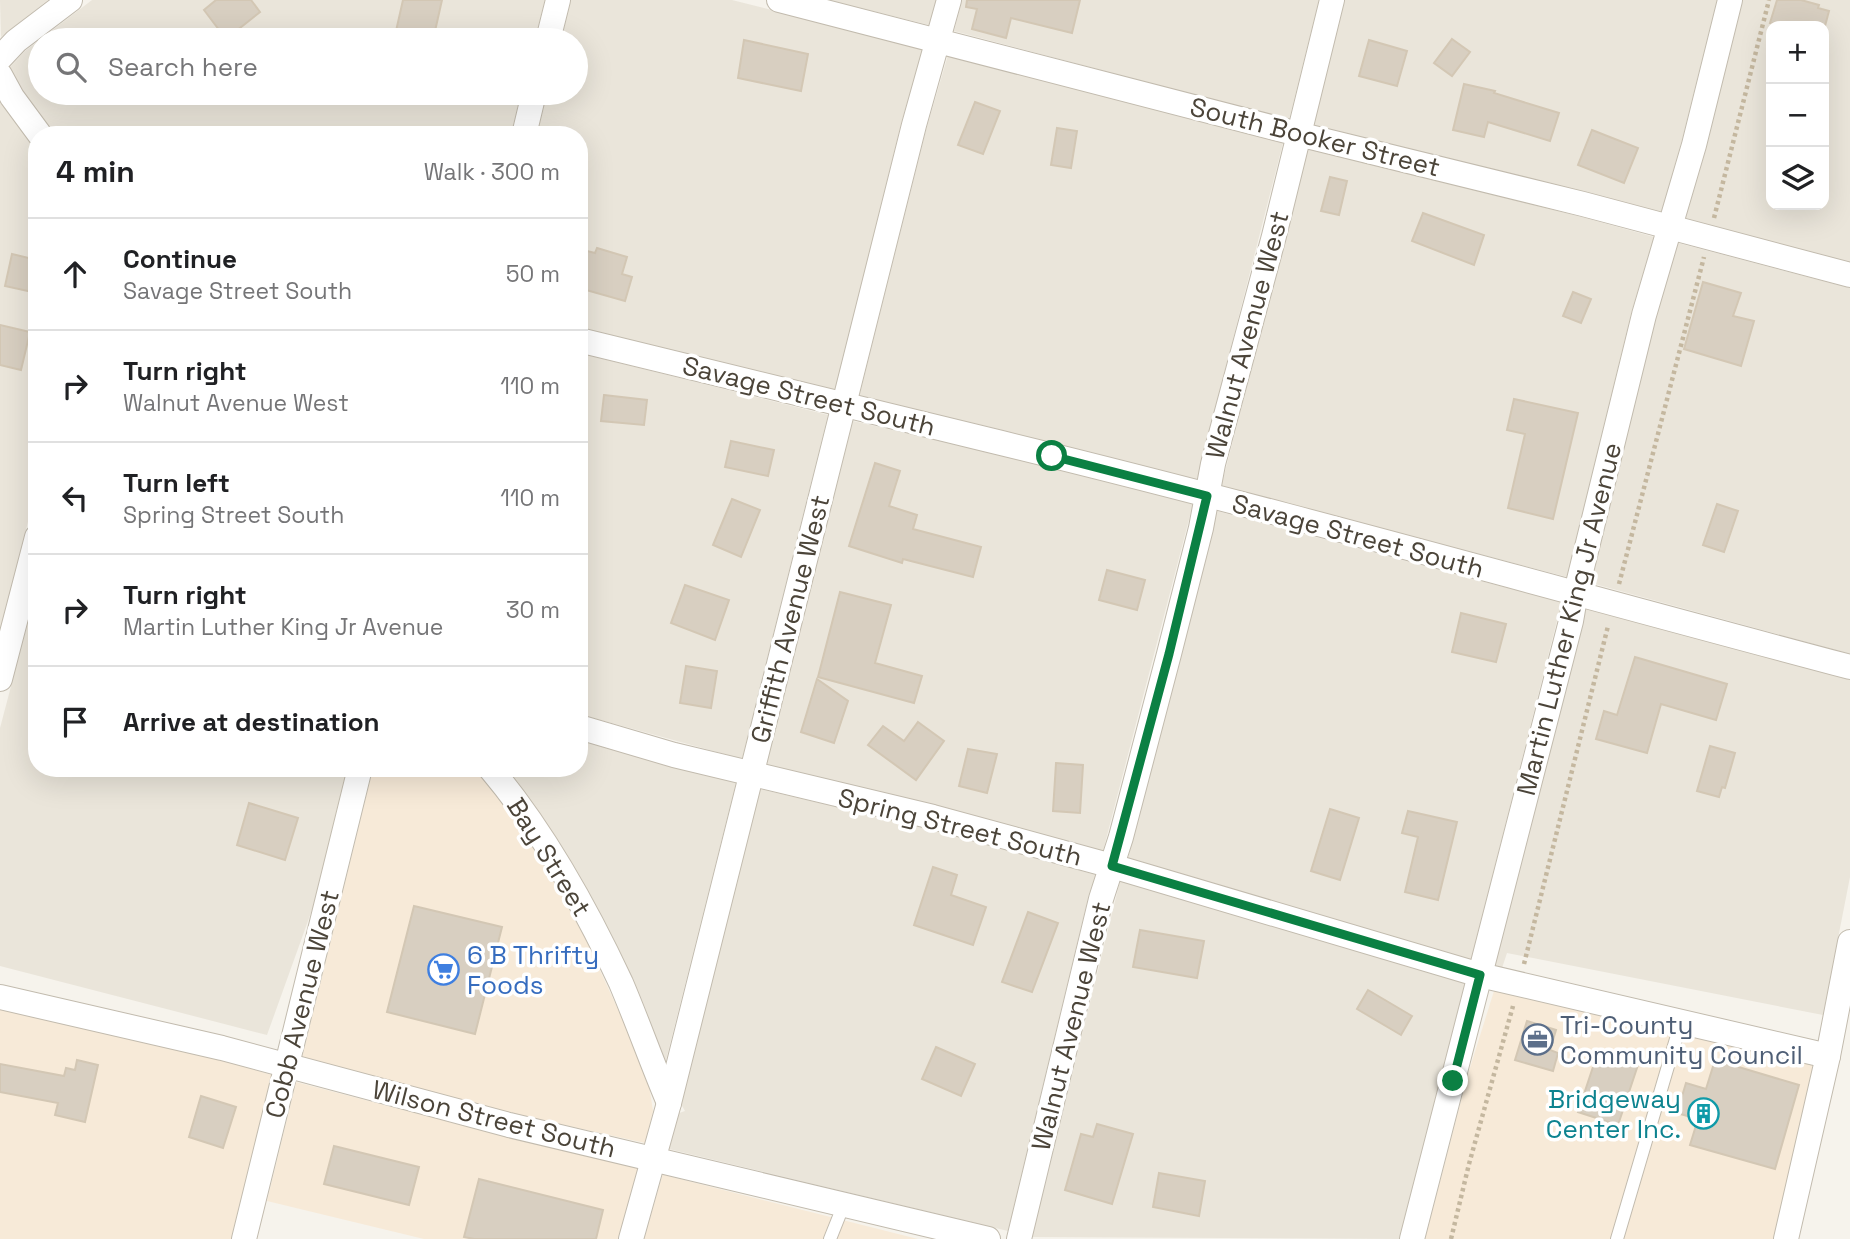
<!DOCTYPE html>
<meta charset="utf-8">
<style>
body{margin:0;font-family:"Space Grotesk",sans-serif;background:#f6f6f6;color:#202124}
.controls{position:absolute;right:21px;top:21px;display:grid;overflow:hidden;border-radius:14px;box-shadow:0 7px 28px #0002}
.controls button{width:63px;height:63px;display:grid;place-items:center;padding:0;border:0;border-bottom:2px solid #e0e0e0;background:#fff;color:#202124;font:35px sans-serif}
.stop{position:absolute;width:21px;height:21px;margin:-16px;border:5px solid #0b8043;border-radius:50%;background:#fff}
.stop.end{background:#0b8043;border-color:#fff;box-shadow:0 2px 7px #0008}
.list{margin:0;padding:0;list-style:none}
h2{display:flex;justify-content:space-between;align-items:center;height:91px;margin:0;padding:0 28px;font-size:30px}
h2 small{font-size:23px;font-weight:400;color:#757577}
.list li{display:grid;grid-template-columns:46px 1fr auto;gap:21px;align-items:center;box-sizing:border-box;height:112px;padding:0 28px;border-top:2px solid #e0e0e0}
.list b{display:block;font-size:26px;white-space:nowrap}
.list p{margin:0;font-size:23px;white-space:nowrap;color:#757577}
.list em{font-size:23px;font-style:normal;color:#757577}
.icon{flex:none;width:38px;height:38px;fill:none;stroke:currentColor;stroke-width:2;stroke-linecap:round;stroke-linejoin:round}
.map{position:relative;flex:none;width:1850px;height:1239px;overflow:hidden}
.search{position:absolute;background:#fff;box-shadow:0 7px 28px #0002;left:28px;top:28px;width:560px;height:77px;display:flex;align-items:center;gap:18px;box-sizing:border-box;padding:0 24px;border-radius:38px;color:#757577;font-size:26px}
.panel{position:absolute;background:#fff;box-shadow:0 7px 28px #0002;left:28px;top:126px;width:560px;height:651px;border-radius:28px}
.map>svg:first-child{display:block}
.residential{fill:#eae5da;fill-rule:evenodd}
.commercial{fill:#f7ead8}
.building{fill:#d8cfc1;stroke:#d3c7b4;stroke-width:2}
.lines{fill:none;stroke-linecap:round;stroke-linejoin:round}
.lane-casing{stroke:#c2bbae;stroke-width:14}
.street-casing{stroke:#c2bbae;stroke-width:26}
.path{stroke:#c4b79f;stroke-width:4.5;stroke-dasharray:3.5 3.5;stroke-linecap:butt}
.lane{stroke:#fff;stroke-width:12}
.street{stroke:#fff;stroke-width:24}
.route{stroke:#0b8043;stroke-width:9}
.labels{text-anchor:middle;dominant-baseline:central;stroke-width:7;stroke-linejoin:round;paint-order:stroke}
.street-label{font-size:26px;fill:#4b4439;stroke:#fff}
.shop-label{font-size:26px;fill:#366cbe;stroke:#fff;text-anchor:start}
.service-label{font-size:26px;fill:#4e5e75;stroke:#fff;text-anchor:start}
.culture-label{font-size:26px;fill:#0d838f;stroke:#fff;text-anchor:end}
</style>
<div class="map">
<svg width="1850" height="1239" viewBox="0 0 1850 1239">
<rect width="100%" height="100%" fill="#f6f3ec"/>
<g class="residential">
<path d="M0 0H48L1 37Z"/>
<path d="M92 0H545L535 40H40V93H521L511 135H54L22 91 9 68 25 51Z"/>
<path d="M571 0H732L923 48 902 120 835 391 579 328V135H537L547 93H576V40H561Z"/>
<path d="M828 0H936L929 25Z"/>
<path d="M962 0H1319L1289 120 954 31Z"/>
<path d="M1345 0H1717L1682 140 1661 213 1313 126Z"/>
<path d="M1743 0H1850V263L1685 220 1706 149ZM1771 26H1824V205H1771Z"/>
<path d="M948 55 1283 143 1197 480 990 427 859 397 926 130Z"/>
<path d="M0 100 37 150V487L0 630Z"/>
<path d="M1308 149 1582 217 1654 237 1632 310 1567 577 1221 487Z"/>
<path d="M1678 243 1850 288V654L1591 583 1655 320Z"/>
<path d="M579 353 828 415 742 759 579 714Z"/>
<path d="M853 421 988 452 1193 504 1103 851 766 765Z"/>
<path d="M1217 511 1500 586 1562 601 1471 960 1128 858Z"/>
<path d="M37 588V768H347L313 907 267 1035 0 966V728Z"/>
<path d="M1586 607 1850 680V877L1823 1015 1507 953 1502 968 1495 966Z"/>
<path d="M579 739 736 783 665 1064 505 768H579Z"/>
<path d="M760 789 931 829 1096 875 1089 894 1008 1231 669 1149 679 1113 685 1111 681 1104Z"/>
<path d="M1120 881 1465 983 1399 1239 1032 1237Z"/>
</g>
<g class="commercial">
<path d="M373 768H475L495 793 549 872 585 938 628 1031 649 1085 653 1111 645 1143 510 1113 302 1058Z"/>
<path d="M1494 991 1813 1065 1774 1239H1425L1468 1074Z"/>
<path d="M0 1009 221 1060 272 1075 231 1239H0Z"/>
<path d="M296 1082 507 1137 638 1167 618 1239H424L267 1201Z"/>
<path d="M663 1173 664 1175 918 1239H644Z"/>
</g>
<g class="building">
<path d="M216 0H251L260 12 226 39 204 10Z"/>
<path d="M403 0H442L433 40H394Z"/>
<path d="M967 0H1080L1072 33 1011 18 1006 38 972 29 977 9 966 7Z"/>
<path d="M1777 0H1801L1819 5 1818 8 1829 11 1825 26H1781L1770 23Z"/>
<path d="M1452 39 1470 52 1452 76 1434 63Z"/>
<path d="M744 40 808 54 801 91 738 78Z"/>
<path d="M1369 40 1407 51 1397 86 1359 76Z"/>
<path d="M1464 84 1495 91 1494 93 1559 113 1550 141 1488 122 1484 137 1453 130Z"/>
<path d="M975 102 1000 111 983 154 958 145Z"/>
<path d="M1057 128 1077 131 1071 168 1051 165Z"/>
<path d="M1592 130 1638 148 1624 183 1578 165Z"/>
<path d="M1330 177 1347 181 1339 215 1321 211Z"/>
<path d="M1423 213 1484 235 1474 265 1412 241Z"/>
<path d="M597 248 627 257 622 274 632 277 625 301 579 288V249L595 253Z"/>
<path d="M12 254 37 260V293L5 286Z"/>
<path d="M1703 282 1741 293 1733 316 1754 321 1741 366 1684 349Z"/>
<path d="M1573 292 1591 299 1581 323 1563 316Z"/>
<path d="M0 325 30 332 21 370 0 365Z"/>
<path d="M604 395 647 400 644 425 601 421Z"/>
<path d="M1514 399 1578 413 1553 519 1508 508 1525 434 1507 430Z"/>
<path d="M731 441 774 450 768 476 725 467Z"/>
<path d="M875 463 900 471 889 506 917 515 913 529 981 547 973 577 903 559 902 563 849 546Z"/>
<path d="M732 499 760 510 741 557 713 545Z"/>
<path d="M1717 504 1738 511 1724 552 1703 545Z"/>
<path d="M1107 570 1145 580 1137 610 1099 600Z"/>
<path d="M685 585 729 600 715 640 671 623Z"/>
<path d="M840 592 891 605 875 663 922 676 914 703 818 677Z"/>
<path d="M1461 613 1506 624 1496 662 1452 652Z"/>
<path d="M1635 657 1727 684 1716 720 1661 704 1647 753 1596 739 1604 711 1617 715Z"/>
<path d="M686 666 717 671 711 708 680 703Z"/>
<path d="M817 679 848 701 834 743 801 732Z"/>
<path d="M918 722 944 741 916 780 868 745 883 726 904 741Z"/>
<path d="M1710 746 1735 753 1725 788 1722 787 1719 797 1697 791Z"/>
<path d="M968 749 997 754 987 793 959 786Z"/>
<path d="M1056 763 1083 765 1080 813 1053 811Z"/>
<path d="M249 803 298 818 285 860 237 845Z"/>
<path d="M1330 809 1359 818 1340 880 1311 871Z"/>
<path d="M1408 811 1457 822 1438 900 1405 892 1418 837 1402 833Z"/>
<path d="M933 867 957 875 951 895 986 907 973 945 914 925Z"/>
<path d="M414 906 502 927 475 1034 387 1012Z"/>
<path d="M1028 912 1058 923 1032 992 1002 982Z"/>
<path d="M1140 930 1204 941 1197 978 1133 967Z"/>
<path d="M1368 990 1412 1016 1401 1035 1357 1009Z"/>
<path d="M1527 1021 1556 1030 1550 1050 1558 1053 1553 1071 1515 1060Z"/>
<path d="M936 1047 975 1064 961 1096 922 1079Z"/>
<path d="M1599 1049 1639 1062 1618 1125 1578 1112Z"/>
<path d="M77 1060 98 1065 85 1122 55 1115 58 1103 0 1092V1064L64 1076 66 1068 75 1070Z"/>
<path d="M1715 1060 1799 1085 1775 1169 1690 1145 1698 1119 1677 1113 1686 1083 1706 1089Z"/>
<path d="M201 1096 236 1107 223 1148 189 1137Z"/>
<path d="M1097 1124 1133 1134 1112 1204 1065 1190 1081 1134 1093 1137Z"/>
<path d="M334 1146 419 1167 409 1205 324 1184Z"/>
<path d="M1159 1173 1205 1181 1199 1216 1153 1207Z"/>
<path d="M479 1179 603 1210 596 1239H474L464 1237Z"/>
</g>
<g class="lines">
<defs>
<g id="lane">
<path d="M830 1239 844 1204"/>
<path d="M1617 1239 1681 1022"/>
</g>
<g id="street">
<path d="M779 0 1298 134 1583 204 1850 275"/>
<path d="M548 40 558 0"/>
<path d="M0 58 16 41 70 0"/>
<path d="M0 75 12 97 40 135"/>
<path d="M524 135 534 93"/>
<path d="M579 340C716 374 853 406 989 440 1278 510 1563 591 1850 667"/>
<path d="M0 679 37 537"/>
<path d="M579 727 674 755 933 817 1112 866 1480 975 1828 1056"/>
<path d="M490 768C544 832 586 908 621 983 638 1023 652 1063 669 1103"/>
<path d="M0 997 222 1048 509 1125 988 1239"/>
<path d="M244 1239 360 768"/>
<path d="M631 1239 669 1103 914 125 949 0"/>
<path d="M1019 1239 1101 899 1121 837 1169 654 1201 528 1213 464 1274 236 1332 0"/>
<path d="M1412 1239 1571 621 1576 592 1644 315 1694 145 1730 0"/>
<path d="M1786 1239 1828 1056 1850 942"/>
</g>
</defs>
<use href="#lane" class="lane-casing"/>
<use href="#street" class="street-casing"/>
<g class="path">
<path d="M1714 218 1769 0"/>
<path d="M1619 584 1704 257"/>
<path d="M1524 964 1608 626"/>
<path d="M1451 1239 1469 1164 1513 1006"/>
</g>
<use href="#lane" class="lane"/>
<use href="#street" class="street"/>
</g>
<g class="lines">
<path class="route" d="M1052 456 1207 496 1169 654 1112 866 1480 975 1453 1081"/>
</g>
<defs>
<symbol id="supermarket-ring" viewBox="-11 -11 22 22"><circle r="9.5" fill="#fff" stroke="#3f7fe0" stroke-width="1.5"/><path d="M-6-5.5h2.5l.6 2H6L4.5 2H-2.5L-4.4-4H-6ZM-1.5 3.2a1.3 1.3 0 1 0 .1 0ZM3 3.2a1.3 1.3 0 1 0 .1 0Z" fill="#3f7fe0"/></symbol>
<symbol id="office-ring" viewBox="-11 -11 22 22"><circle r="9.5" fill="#fff" stroke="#5c6f8a" stroke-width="1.5"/><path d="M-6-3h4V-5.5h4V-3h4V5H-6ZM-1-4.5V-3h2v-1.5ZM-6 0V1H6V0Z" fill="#5c6f8a"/></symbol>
<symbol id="building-ring" viewBox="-11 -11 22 22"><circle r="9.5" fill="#fff" stroke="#0f9aa8" stroke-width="1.5"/><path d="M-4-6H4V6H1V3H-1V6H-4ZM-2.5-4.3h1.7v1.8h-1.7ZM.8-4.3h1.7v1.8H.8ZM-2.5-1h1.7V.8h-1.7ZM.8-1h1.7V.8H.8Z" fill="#0f9aa8"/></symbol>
</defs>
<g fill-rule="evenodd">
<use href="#supermarket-ring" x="426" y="952" width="35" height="35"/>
<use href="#office-ring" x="1520" y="1022" width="35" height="35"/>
<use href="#building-ring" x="1686" y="1096" width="35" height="35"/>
</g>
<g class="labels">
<g class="street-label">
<text transform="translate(1315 137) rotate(14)">South Booker Street</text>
<text transform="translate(1247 335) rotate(-75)">Walnut Avenue West</text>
<text transform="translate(809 396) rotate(14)">Savage Street South</text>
<text transform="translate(1358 536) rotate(15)">Savage Street South</text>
<text transform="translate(790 619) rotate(-76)">Griffith Avenue West</text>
<text transform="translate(1569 619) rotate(-76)">Martin Luther King Jr Avenue</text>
<text transform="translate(960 827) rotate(14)">Spring Street South</text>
<text transform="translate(549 857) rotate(58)">Bay Street</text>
<text transform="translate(302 1004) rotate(-76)">Cobb Avenue West</text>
<text transform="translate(1071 1026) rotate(-76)">Walnut Avenue West</text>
<text transform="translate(494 1119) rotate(14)">Wilson Street South</text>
</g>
<g class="shop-label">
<text x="467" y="955">6 B Thrifty<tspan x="467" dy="30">Foods</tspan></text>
</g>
<g class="service-label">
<text x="1560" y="1025">Tri-County<tspan x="1560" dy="30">Community Council</tspan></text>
</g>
<g class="culture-label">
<text x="1681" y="1099">Bridgeway<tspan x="1681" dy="30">Center Inc.</tspan></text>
</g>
</g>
</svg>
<div class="controls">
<button>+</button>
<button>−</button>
<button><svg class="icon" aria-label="layers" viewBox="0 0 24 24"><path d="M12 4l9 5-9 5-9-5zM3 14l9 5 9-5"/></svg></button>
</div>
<div class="stop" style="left:1052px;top:456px"></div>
<div class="stop end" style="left:1453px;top:1081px"></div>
<div class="search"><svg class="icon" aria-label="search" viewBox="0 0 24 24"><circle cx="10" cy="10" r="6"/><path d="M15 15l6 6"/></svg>Search here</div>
<section class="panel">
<h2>4 min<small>Walk · 300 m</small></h2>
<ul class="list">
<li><svg class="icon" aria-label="ahead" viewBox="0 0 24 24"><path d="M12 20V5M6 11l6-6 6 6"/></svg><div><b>Continue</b><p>Savage Street South</p></div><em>50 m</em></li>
<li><svg class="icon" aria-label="right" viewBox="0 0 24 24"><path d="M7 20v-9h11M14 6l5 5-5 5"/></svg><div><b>Turn right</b><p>Walnut Avenue West</p></div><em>110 m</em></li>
<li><svg class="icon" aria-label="left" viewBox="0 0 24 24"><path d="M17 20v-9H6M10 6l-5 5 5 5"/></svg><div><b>Turn left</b><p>Spring Street South</p></div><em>110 m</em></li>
<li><svg class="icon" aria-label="right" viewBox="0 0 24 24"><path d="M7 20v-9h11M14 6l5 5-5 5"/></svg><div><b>Turn right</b><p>Martin Luther King Jr Avenue</p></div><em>30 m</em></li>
<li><svg class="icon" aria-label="arrive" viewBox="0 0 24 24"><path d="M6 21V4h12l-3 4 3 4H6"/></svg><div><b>Arrive at destination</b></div></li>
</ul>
</section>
</div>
